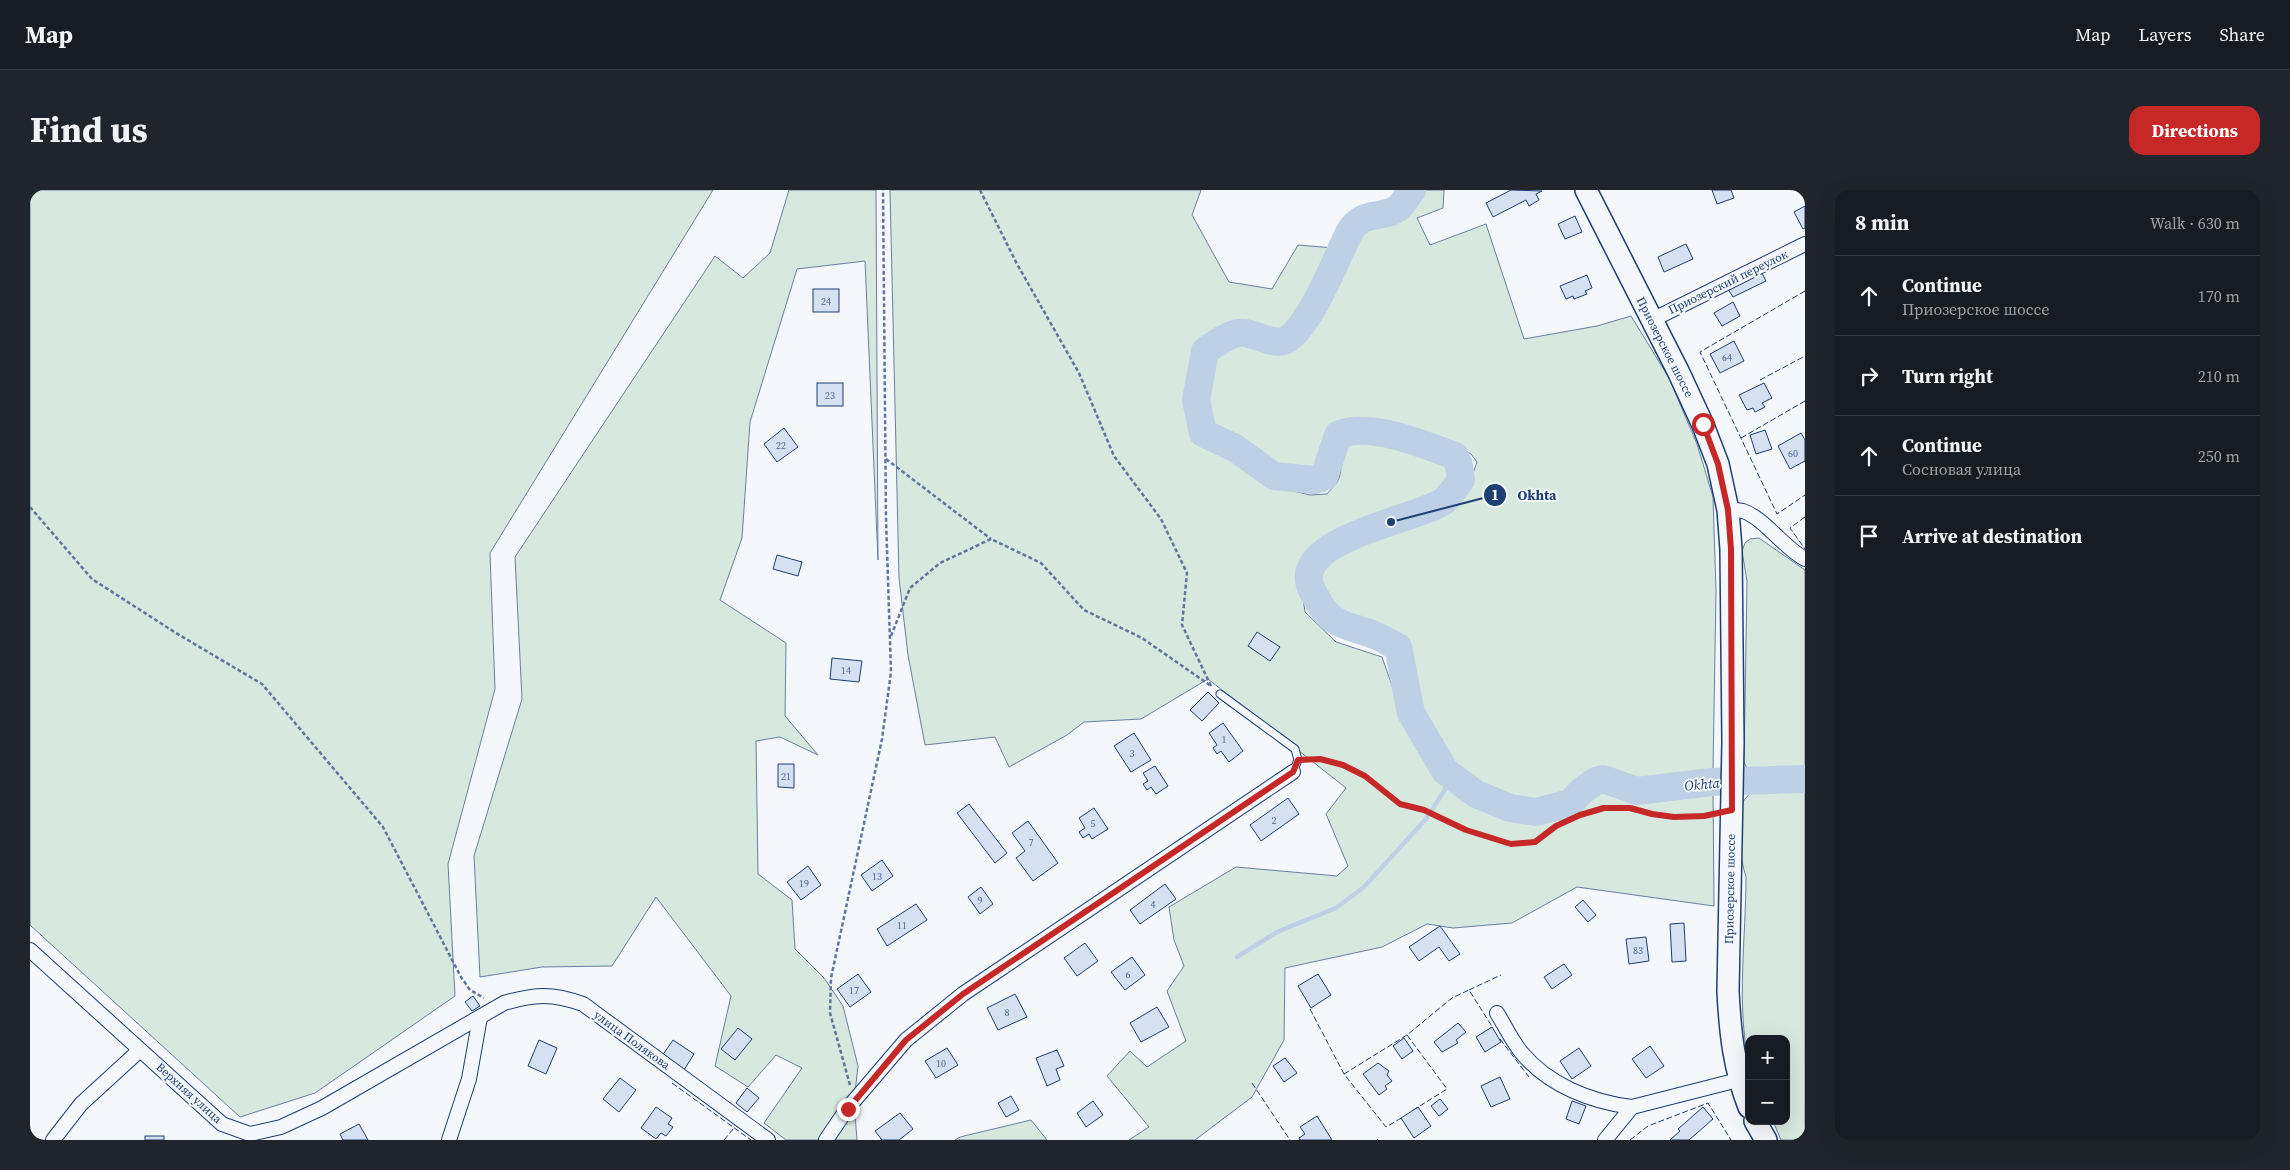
<!DOCTYPE html>
<meta charset="utf-8">
<style>
body{margin:0;font-family:"Source Serif 4",serif;background:#20242c;color:#f1f3f6}
.controls{position:absolute;right:15px;bottom:15px;display:grid;overflow:hidden;border-radius:10px;box-shadow:0 5px 20px #0002}
.controls button{width:45px;height:45px;display:grid;place-items:center;padding:0;border:0;border-bottom:1px solid #363941;background:#171b24;color:#f1f3f6;font:25px sans-serif}
.stop{position:absolute;width:15px;height:15px;margin:-11px;border:4px solid #c62828;border-radius:50%;background:#fff}
.stop.end{background:#c62828;border-color:#fff;box-shadow:0 1px 5px #0008}
.list{margin:0;padding:0;list-style:none}
h2{display:flex;justify-content:space-between;align-items:center;height:65px;margin:0;padding:0 20px;font-size:21px}
h2 small{font-size:16px;font-weight:400;color:#9ea1a6}
.list li{display:grid;grid-template-columns:32px 1fr auto;gap:15px;align-items:center;box-sizing:border-box;height:80px;padding:0 20px;border-top:1px solid #363941}
.list b{display:block;font-size:19px;white-space:nowrap}
.list p{margin:0;font-size:16px;white-space:nowrap;color:#9ea1a6}
.list em{font-size:16px;font-style:normal;color:#9ea1a6}
.icon{flex:none;width:28px;height:28px;fill:none;stroke:currentColor;stroke-width:2;stroke-linecap:round;stroke-linejoin:round}
.map{position:relative;flex:none;width:1775px;height:950px;overflow:hidden;border-radius:15px}
header{display:flex;align-items:center;gap:30px;box-sizing:border-box;height:70px;padding:0 25px;background:#171b24;border-bottom:1px solid #363941}
header strong{font-size:24px}
nav{display:flex;gap:28px;margin-inline-start:auto;font-size:18px}
.intro{display:flex;align-items:center;justify-content:space-between;box-sizing:border-box;height:120px;padding:0 30px}
h1{margin:0;font-size:35px}
.button{padding:12px 22px;border-radius:15px;background:#c62828;color:#fff;font-size:18px;font-weight:700}
main{display:flex;gap:30px;padding:0 30px}
aside{flex:1;background:#171b24;border-radius:15px;box-shadow:0 5px 20px #0002}
.map>svg:first-child{display:block}
.green{fill:#d7e8df;stroke:#687fa3}
.lines{fill:none;stroke-linecap:round;stroke-linejoin:round}
.stream{stroke:#bed0e5;stroke-width:4.5}
.river{stroke:#bed0e5;stroke-width:28}
.building{fill:#d5e0f0;stroke:#1d3f73}
.lane-casing{stroke:#1d3f73;stroke-width:9}
.street-casing{stroke:#1d3f73;stroke-width:16}
.primary-casing{stroke:#1d3f73;stroke-width:24}
.path{stroke:#5e769c;stroke-width:2.5;stroke-dasharray:4 2.5;stroke-linecap:butt}
.lane{stroke:#f4f7fb;stroke-width:7}
.street{stroke:#f4f7fb;stroke-width:14}
.primary{stroke:#f4f7fb;stroke-width:21}
.fence{stroke:#1d3f73;stroke-width:1;stroke-dasharray:6 2.5;stroke-linecap:butt}
.route{stroke:#c62828;stroke-width:6}
.labels{text-anchor:middle;dominant-baseline:central;stroke-width:4;stroke-linejoin:round;paint-order:stroke}
.number-label{font-size:10px;fill:#4b6792}
.street-label{font-size:12px;fill:#1d3f73;stroke:#f4f7fb}
.water-label{font-size:14px;font-style:italic;fill:#1d3f73;stroke:#f4f7fb}
.leader{fill:none;stroke:#1d3f73;stroke-width:2}
.callout-dot{fill:#1d3f73;stroke:#f4f7fb;stroke-width:2}
.mark-label{font-size:15px;text-anchor:middle;font-weight:bold;fill:#fff}
.callout-label{font-size:14px;text-anchor:middle;font-weight:bold;fill:#1d3f73;stroke:#f4f7fb;stroke-width:4;stroke-linejoin:round;paint-order:stroke}
</style>
<header>
<strong>Map</strong>
<nav><a>Map</a><a>Layers</a><a>Share</a></nav>
</header>
<div class="intro"><h1>Find us</h1><a class="button">Directions</a></div>
<main>
<div class="map">
<svg width="1775" height="950" viewBox="0 0 1775 950">
<rect width="100%" height="100%" fill="#f4f7fb"/>
<g class="green">
<path d="M0 0H683L460 363 465 499 418 674 425 806 285 903 210 927 0 735Z"/>
<path d="M759 0H846L848 370 835 71 767 79 720 232 712 348 690 410 756 453 755 526 788 565 750 547 726 551 728 684 762 710 765 759 794 788 813 816 828 876 824 911 827 950H756L734 933 772 878 746 865 718 897 685 876 701 806 626 707 582 776 512 777 450 787 444 666 492 509 485 367 685 66 713 88 740 63Z"/>
<path d="M860 0H1171L1162 25 1199 92 1242 99 1268 55 1304 58 1273 118 1257 141 1240 142 1198 135 1170 156 1160 212 1167 250 1199 265 1242 296 1280 305 1297 304C1301 299 1307 294 1309 288 1313 278 1309 264 1317 255 1329 241 1401 269 1418 274L1420 280 1415 296 1402 308 1284 354 1269 382 1275 422 1306 452 1352 467 1373 527 1407 585 1441 613 1475 627 1506 630 1540 622 1573 601 1601 609 1683 601 1684 716 1547 697 1482 733 1423 738 1397 734 1352 757 1255 778 1254 850 1222 907 1165 950H1099L1119 937 1077 886 1100 861 1117 877 1156 851 1137 801 1154 776 1144 750 1139 717 1206 677 1307 686 1318 676 1296 624 1316 598 1178 489 1111 529 1054 532 1037 545 979 577 965 547 895 555 878 465 869 388Z"/>
<path d="M1390 0H1414L1413 18 1387 28 1400 55 1456 34 1494 149 1567 136 1601 126 1639 188 1667 254 1683 307 1686 401 1683 580 1604 591 1576 579 1564 584 1542 601 1507 612 1476 609 1449 599 1420 571 1412 549 1397 535 1376 452 1362 441 1313 424 1297 411 1287 381 1292 370 1323 354 1423 318 1438 297 1447 272 1441 264 1423 253 1337 229 1312 230 1303 236 1290 276 1280 280 1263 282 1239 272 1211 250 1193 245 1182 236 1173 204 1183 165 1191 158 1204 153H1214L1244 163 1255 161 1262 157 1278 140 1315 75 1326 45 1339 33 1369 25Z"/>
<path d="M1729 348 1775 380V580L1718 581 1714 572 1717 391 1712 361 1715 353 1720 349Z"/>
<path d="M1775 599V950H1751L1743 931H1756V849H1719V875C1706 813 1716 749 1716 686 1710 673 1708 627 1713 612 1715 608 1720 604 1723 600Z"/>
<path d="M1001 930 1017 950H925L930 947Z"/>
</g>
<g class="lines">
<path class="stream" d="M1207 767 1247 742 1306 718 1334 697 1396 629 1423 587"/>
<path class="river" d="M1382 0C1378 5 1373 14 1368 18 1352 30 1332 19 1319 43 1307 67 1280 137 1256 150 1241 157 1223 140 1208 143 1195 146 1185 154 1175 161L1166 210 1173 243 1205 258 1244 286 1284 290 1294 287 1308 245C1339 231 1394 255 1425 266L1429 275 1431 290C1426 296 1420 306 1414 311 1387 330 1257 349 1282 400 1289 413 1294 425 1308 432 1319 438 1333 440 1344 445 1352 448 1360 453 1368 457L1381 523 1415 581 1446 604 1480 618 1506 622 1540 613 1553 600 1566 591 1573 589 1607 601 1681 592 1775 589"/>
</g>
<g class="building">
<path d="M1481 0 1512 1 1506 4 1509 10 1499 16 1496 10 1463 27 1456 13Z"/>
<path d="M1682 0H1701L1704 8 1687 14Z"/>
<path d="M1775 16V38L1773 39 1764 22Z"/>
<path d="M1545 26 1552 42 1535 49 1528 34Z"/>
<path d="M1656 54 1663 69 1634 82 1628 67Z"/>
<path d="M1732 83 1736 91 1703 107 1698 99Z"/>
<path d="M1557 85 1562 98 1555 101 1557 104 1544 109 1543 106 1536 109 1530 96Z"/>
<rect x="783" y="99" width="26" height="23"/>
<path d="M1703 112 1710 126 1692 136 1684 123Z"/>
<path d="M1704 151 1714 171 1690 183 1680 164Z"/>
<rect x="787" y="193" width="26" height="23"/>
<path d="M1734 193 1742 208 1732 213 1735 217 1725 222 1723 218 1717 220 1709 205Z"/>
<path d="M754 238 768 257 747 272 734 254Z"/>
<path d="M1735 240 1742 259 1726 264 1720 245Z"/>
<path d="M1771 243 1775 250V271L1760 279 1748 256Z"/>
<path d="M747 365 772 372 768 386 743 379Z"/>
<path d="M1227 442 1250 457 1240 471 1218 456Z"/>
<path d="M802 468 832 471 829 492 800 489Z"/>
<path d="M1178 502 1189 513 1172 531 1160 520Z"/>
<path d="M1193 533 1213 561 1199 572 1191 561 1187 564 1183 558 1187 555 1179 543Z"/>
<path d="M1104 543 1121 570 1101 582 1084 556Z"/>
<path d="M748 574H764V598L748 597Z"/>
<path d="M1125 576 1138 596 1126 604 1121 597 1117 600 1113 594 1118 591 1113 583Z"/>
<path d="M1258 608 1269 624 1231 651 1220 635Z"/>
<path d="M939 614 977 663 965 673 927 623Z"/>
<path d="M1064 618 1078 639 1062 649 1059 644 1053 648 1049 642 1055 638 1049 628Z"/>
<path d="M998 631 1028 673 1003 691 986 668 995 661 982 643Z"/>
<path d="M852 670 863 686 842 701 831 685Z"/>
<path d="M778 676 791 695 771 710 757 692Z"/>
<path d="M1135 694 1146 709 1110 734 1100 720Z"/>
<path d="M951 697 963 714 950 724 938 707Z"/>
<path d="M1553 710 1566 725 1558 732 1545 717Z"/>
<path d="M886 714 897 730 857 756 847 739Z"/>
<path d="M1654 733 1656 771 1642 772 1640 734Z"/>
<path d="M1410 736 1430 764 1419 771 1409 757 1389 771 1379 757Z"/>
<path d="M1616 747 1619 771 1599 774 1596 749Z"/>
<path d="M1055 753 1068 771 1047 786 1034 768Z"/>
<path d="M1102 767 1115 785 1095 800 1081 782Z"/>
<path d="M1534 774 1542 785 1522 799 1514 787Z"/>
<path d="M828 784 841 802 820 817 807 799Z"/>
<path d="M1288 784 1301 805 1281 818 1268 796Z"/>
<path d="M985 804 997 827 968 840 957 818Z"/>
<path d="M443 806 450 816 442 821 435 812Z"/>
<path d="M1127 817 1139 837 1111 852 1100 833Z"/>
<path d="M1428 833 1436 842 1426 850 1428 853 1412 862 1404 852Z"/>
<path d="M1462 837 1471 852 1455 862 1446 847Z"/>
<path d="M708 838 722 849 705 870 691 859Z"/>
<path d="M1374 848 1383 861 1372 869 1363 856Z"/>
<path d="M509 850 527 858 516 884 498 876Z"/>
<path d="M643 850 664 864 654 880 632 866Z"/>
<path d="M1620 856 1634 876 1616 888 1602 869Z"/>
<path d="M917 858 928 875 906 888 895 871Z"/>
<path d="M1549 858 1561 876 1542 889 1530 871Z"/>
<path d="M1027 860 1034 876 1026 879 1030 890 1017 896 1006 868Z"/>
<path d="M1255 868 1267 883 1254 892 1243 876Z"/>
<path d="M1348 873 1359 881 1357 885 1362 891 1355 896 1357 899 1349 905 1333 884Z"/>
<path d="M1470 887 1480 909 1461 917 1451 896Z"/>
<path d="M590 888 606 900 589 922 573 909Z"/>
<path d="M717 898 729 908 717 922 706 913Z"/>
<path d="M981 906 989 920 976 927 968 913Z"/>
<path d="M1410 909 1418 919 1409 926 1401 916Z"/>
<path d="M1063 911 1073 925 1056 937 1047 923Z"/>
<path d="M1542 911 1556 916 1549 934 1536 929Z"/>
<path d="M626 917 642 928 638 934 643 937 636 946 631 943 626 949 611 938Z"/>
<path d="M1388 917 1401 936 1384 948 1371 928Z"/>
<path d="M1673 917 1683 929 1659 950H1640L1650 941 1648 939Z"/>
<path d="M870 923 883 939 869 950H852L845 941Z"/>
<path d="M1287 926 1302 950H1270L1269 948 1275 944 1270 937Z"/>
<path d="M329 934 338 950H313L310 944Z"/>
<rect x="115" y="946" width="19" height="4"/>
</g>
<g class="lines">
<defs>
<path id="lane" d="M1190 504 1265 559 1268 570 1263 582"/>
<g id="street">
<path d="M1622 130 1775 54"/>
<path d="M1698 320C1702 320 1709 320 1713 321 1734 328 1754 358 1775 369"/>
<path d="M0 760 192 934 220 944 251 937 292 918 474 813C505 804 522 803 553 814L738 950"/>
<path d="M1467 823C1475 836 1482 851 1491 862 1518 895 1561 912 1602 917"/>
<path d="M23 950 51 914 110 860"/>
<path d="M419 950 439 889 450 827"/>
<path d="M796 950 817 919 876 850 933 804 1263 582"/>
<path d="M1575 950 1602 917 1708 890"/>
</g>
<g id="primary">
<path d="M1556 0 1649 183 1673 235 1688 274 1698 320 1701 359 1703 552 1698 801C1700 842 1704 879 1719 917"/>
<path d="M1725 931 1736 950"/>
</g>
</defs>
<use href="#lane" class="lane-casing"/>
<use href="#street" class="street-casing"/>
<use href="#primary" class="primary-casing"/>
<g class="path">
<path d="M950 0 987 74 1049 183 1084 266 1131 329 1157 383 1152 435 1181 496"/>
<path d="M856 269 961 349"/>
<path d="M0 317 62 389 146 443 232 494 353 637 431 787 440 800 454 808"/>
<path d="M861 446 880 398 910 373 961 349 1011 373 1054 420 1112 448 1181 496"/>
<path d="M1277 569H1290L1313 575 1335 586 1371 615 1394 620 1436 640 1481 654 1505 652 1526 636 1549 625 1574 618H1600L1622 624 1644 627 1683 624"/>
<path d="M820 895 800 823 801 788 852 549 861 482 856 329 853 0"/>
</g>
<use href="#lane" class="lane"/>
<use href="#street" class="street"/>
<use href="#primary" class="primary"/>
<g class="fence">
<path d="M1775 101 1670 162 1747 324 1775 305"/>
<path d="M1730 190 1775 166"/>
<path d="M1711 248 1775 211"/>
<path d="M1775 327 1760 338 1775 359"/>
<path d="M1439 800 1471 785"/>
<path d="M1280 819 1314 884 1356 937 1373 927"/>
<path d="M1377 845 1417 899 1385 919"/>
<path d="M1470 849 1499 887"/>
<path d="M1314 884 1377 845 1422 808 1439 800 1463 838"/>
<path d="M642 893 721 950"/>
<path d="M1222 893 1260 950"/>
<path d="M1347 949 1348 950"/>
<path d="M694 950 704 938"/>
<path d="M1600 950 1618 936 1678 913 1701 950"/>
</g>
</g>
<g class="lines">
<path class="route" d="M818 919 876 850 933 804 1263 582 1268 570 1290 569 1313 575 1335 586 1370 614 1394 620 1436 640 1481 654 1505 652 1526 636 1550 625 1574 618H1600L1622 624 1644 627 1674 626 1702 620 1701 359 1698 320 1688 274 1673 234"/>
</g>
<g class="labels">
<g class="number-label">
<text x="796" y="111">24</text>
<text x="1697" y="167">64</text>
<text x="800" y="205">23</text>
<text x="751" y="255">22</text>
<text x="1763" y="263">60</text>
<text x="816" y="480">14</text>
<text x="1194" y="549">1</text>
<text x="1102" y="563">3</text>
<text x="756" y="586">21</text>
<text x="1244" y="630">2</text>
<text x="1063" y="633">5</text>
<text x="1001" y="652">7</text>
<text x="847" y="686">13</text>
<text x="774" y="693">19</text>
<text x="950" y="710">9</text>
<text x="1123" y="714">4</text>
<text x="872" y="735">11</text>
<text x="1608" y="760">83</text>
<text x="1098" y="784">6</text>
<text x="824" y="800">17</text>
<text x="977" y="822">8</text>
<text x="911" y="873">10</text>
</g>
<g class="street-label">
<text transform="translate(1698 92) rotate(-26)">Приозерский переулок</text>
<text transform="translate(1635 157) rotate(63)">Приозерское шоссе</text>
<text transform="translate(1700 699) rotate(-89)">Приозерское шоссе</text>
<text transform="translate(602 850) rotate(36)">улица Полякова</text>
<text transform="translate(159 903) rotate(42)">Верхняя улица</text>
</g>
<g class="water-label">
<text transform="translate(1672 594) rotate(-5)">Okhta</text>
</g>
</g>
<path class="leader" d="M1361 332L1465 305"/>
<g class="callout-dot">
<circle cx="1361" cy="332" r="5"/>
<circle cx="1465" cy="305" r="12"/>
</g>
<g class="mark-label">
<text x="1465" y="310">1</text>
</g>
<g class="callout-label">
<text x="1507" y="310">Okhta</text>
</g>
</svg>
<div class="controls">
<button>+</button>
<button>−</button>
</div>
<div class="stop" style="left:1673px;top:234px"></div>
<div class="stop end" style="left:818px;top:919px"></div>
</div>
<aside>
<h2>8 min<small>Walk · 630 m</small></h2>
<ul class="list">
<li><svg class="icon" aria-label="ahead" viewBox="0 0 24 24"><path d="M12 20V5M6 11l6-6 6 6"/></svg><div><b>Continue</b><p>Приозерское шоссе</p></div><em>170 m</em></li>
<li><svg class="icon" aria-label="right" viewBox="0 0 24 24"><path d="M7 20v-9h11M14 6l5 5-5 5"/></svg><div><b>Turn right</b></div><em>210 m</em></li>
<li><svg class="icon" aria-label="ahead" viewBox="0 0 24 24"><path d="M12 20V5M6 11l6-6 6 6"/></svg><div><b>Continue</b><p>Сосновая улица</p></div><em>250 m</em></li>
<li><svg class="icon" aria-label="arrive" viewBox="0 0 24 24"><path d="M6 21V4h12l-3 4 3 4H6"/></svg><div><b>Arrive at destination</b></div></li>
</ul>
</aside>
</main>
